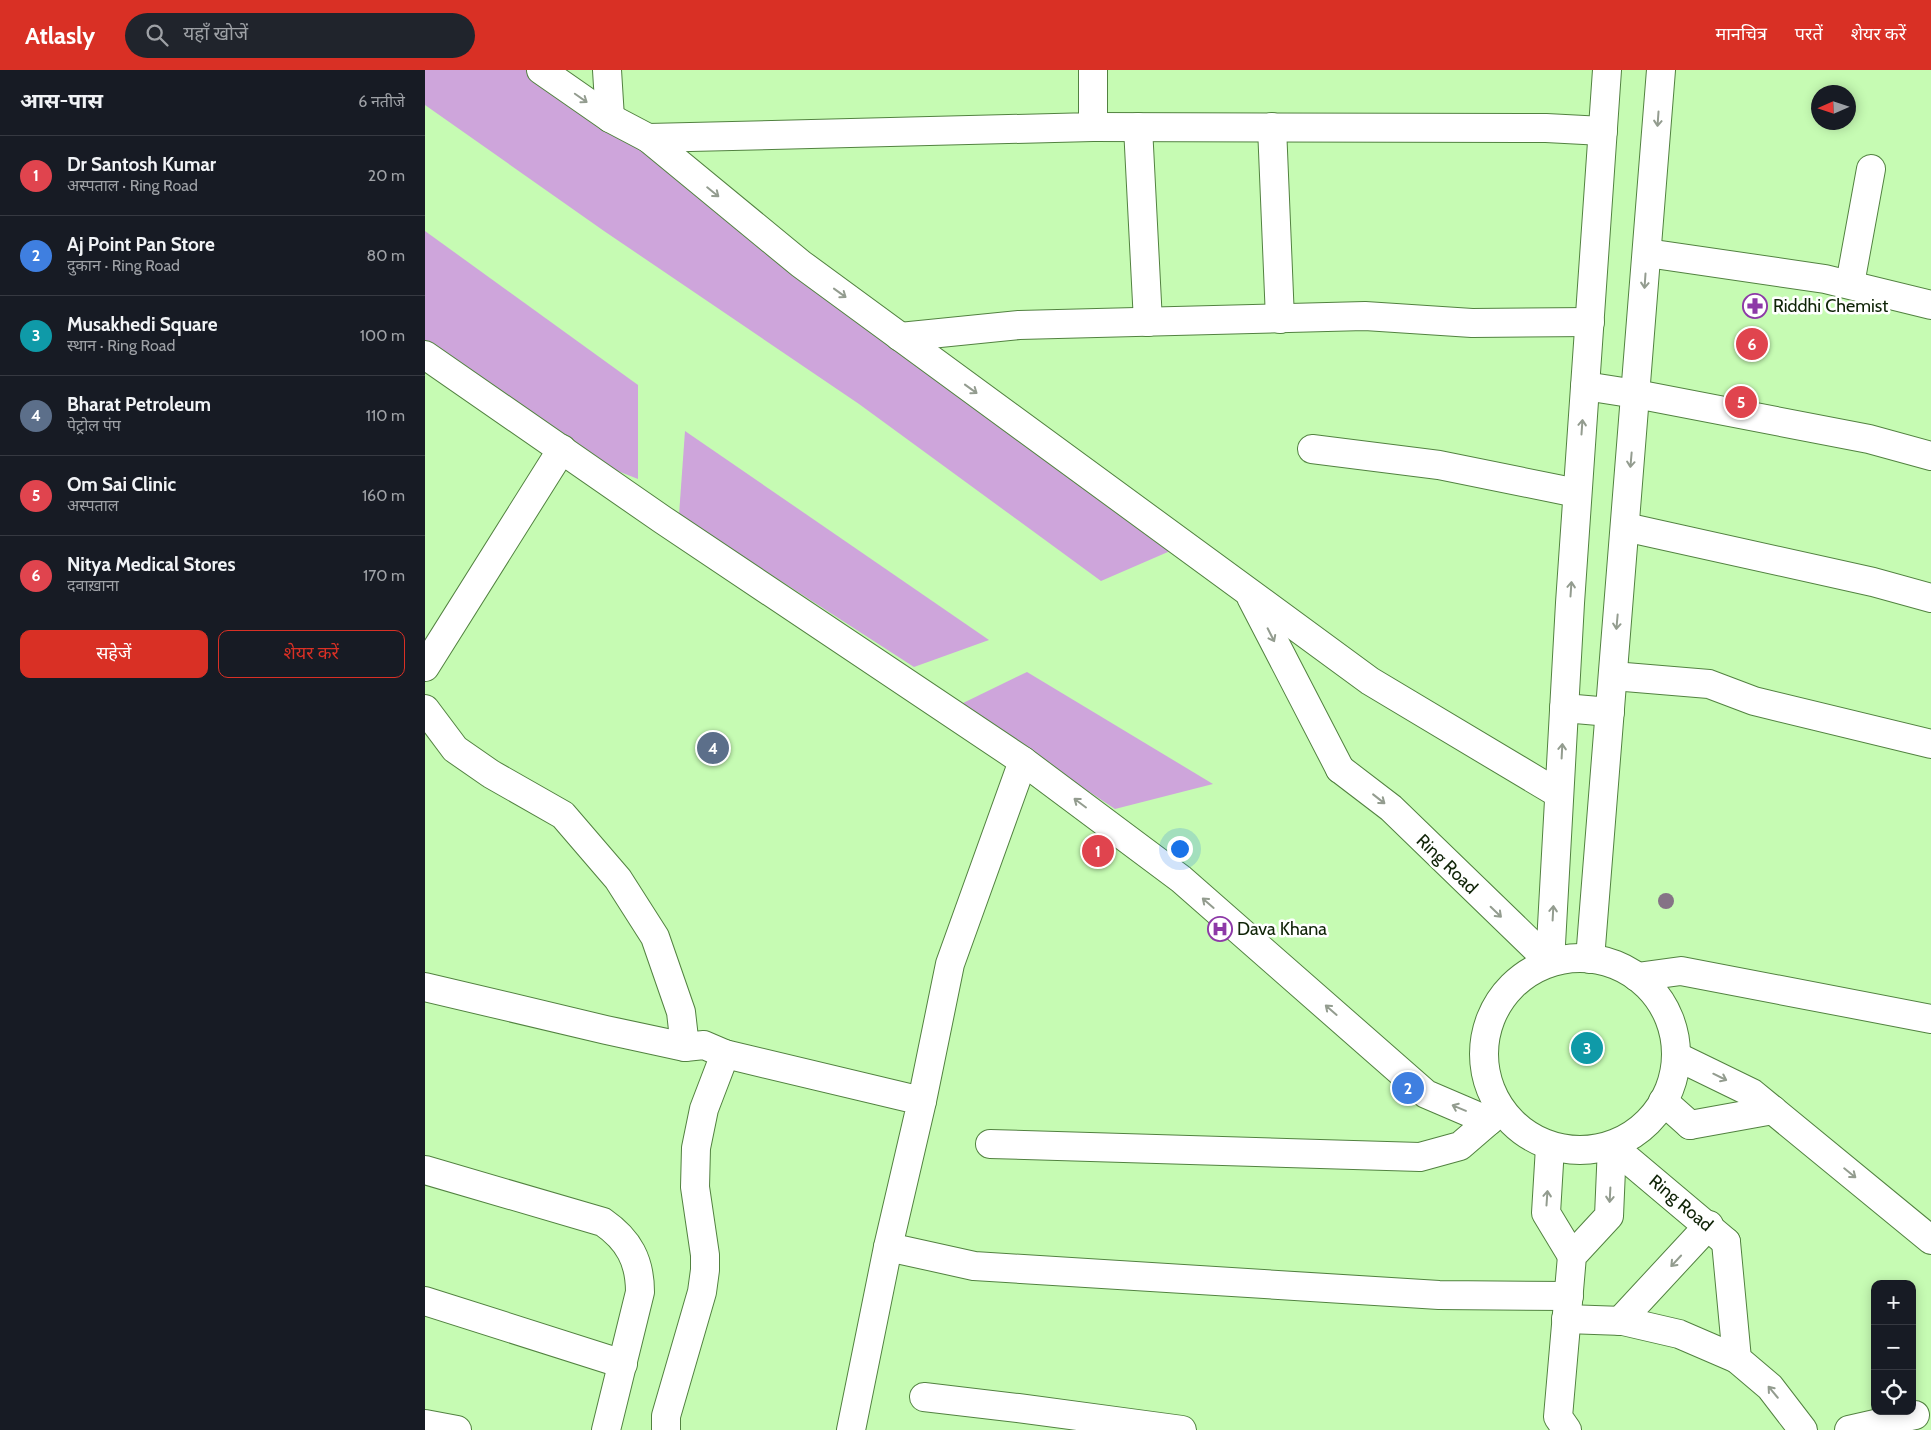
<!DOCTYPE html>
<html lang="hi">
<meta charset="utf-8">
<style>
body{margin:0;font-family:Cabin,"Noto Sans Devanagari",sans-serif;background:#20242c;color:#f1f3f6}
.controls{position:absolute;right:15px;bottom:15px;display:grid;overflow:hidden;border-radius:10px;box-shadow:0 2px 12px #0003}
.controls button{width:45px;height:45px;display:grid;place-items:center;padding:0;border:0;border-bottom:1px solid #363941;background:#171b24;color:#f1f3f6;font:25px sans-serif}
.compass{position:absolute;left:1386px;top:15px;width:45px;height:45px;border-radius:50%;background:#171b24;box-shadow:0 2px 12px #0003;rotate:267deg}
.you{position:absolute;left:754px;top:778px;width:18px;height:18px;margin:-12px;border:4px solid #fff;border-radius:50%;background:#1a73e8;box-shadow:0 0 0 8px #1a73e833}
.badge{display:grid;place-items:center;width:32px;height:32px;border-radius:50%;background:#d93025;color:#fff;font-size:16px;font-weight:700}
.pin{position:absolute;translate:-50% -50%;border:2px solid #fff;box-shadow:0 1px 5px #0006}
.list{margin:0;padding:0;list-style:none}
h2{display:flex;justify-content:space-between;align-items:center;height:65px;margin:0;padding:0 20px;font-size:21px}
h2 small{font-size:16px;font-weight:400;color:#9ea1a6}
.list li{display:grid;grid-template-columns:32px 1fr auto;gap:15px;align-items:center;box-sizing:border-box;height:80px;padding:0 20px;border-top:1px solid #363941}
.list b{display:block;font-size:19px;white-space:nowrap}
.list p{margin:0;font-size:16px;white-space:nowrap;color:#9ea1a6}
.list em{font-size:16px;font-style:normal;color:#9ea1a6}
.actions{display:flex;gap:10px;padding:15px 20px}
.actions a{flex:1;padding:11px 0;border:1px solid #d93025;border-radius:10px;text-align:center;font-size:18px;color:#d93025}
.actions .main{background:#d93025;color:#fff}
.icon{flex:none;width:28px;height:28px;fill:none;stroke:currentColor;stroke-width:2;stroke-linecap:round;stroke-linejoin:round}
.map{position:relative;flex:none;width:1506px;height:1360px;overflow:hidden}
header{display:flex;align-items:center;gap:30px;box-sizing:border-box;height:70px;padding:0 25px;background:#d93025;color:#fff}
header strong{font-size:24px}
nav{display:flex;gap:28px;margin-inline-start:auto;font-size:18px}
.search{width:350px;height:45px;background:#20242c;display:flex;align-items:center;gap:12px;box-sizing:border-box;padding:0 18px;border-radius:28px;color:#9ea1a6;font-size:19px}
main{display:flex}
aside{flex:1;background:#171b24}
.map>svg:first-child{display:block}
.green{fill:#cea5db}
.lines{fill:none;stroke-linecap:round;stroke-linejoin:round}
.minor-casing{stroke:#528240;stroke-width:30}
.tertiary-casing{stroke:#528240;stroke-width:30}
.secondary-casing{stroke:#528240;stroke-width:30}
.primary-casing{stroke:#528240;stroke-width:30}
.minor{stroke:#fff;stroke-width:28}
.tertiary{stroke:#fff;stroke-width:28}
.secondary{stroke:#fff;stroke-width:28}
.primary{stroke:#fff;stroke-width:28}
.tree{fill:#857386}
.oneway{stroke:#939c8f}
.labels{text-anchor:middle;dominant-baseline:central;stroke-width:5;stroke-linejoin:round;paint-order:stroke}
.poi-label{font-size:18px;fill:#0f2307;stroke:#fff;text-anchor:start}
.street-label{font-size:18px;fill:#0f2307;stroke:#fff}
</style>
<header>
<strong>Atlasly</strong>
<div class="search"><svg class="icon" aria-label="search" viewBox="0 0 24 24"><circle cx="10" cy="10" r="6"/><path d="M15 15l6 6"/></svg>यहाँ खोजें</div>
<nav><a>मानचित्र</a><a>परतें</a><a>शेयर करें</a></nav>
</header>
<main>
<aside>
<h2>आस-पास<small>6 नतीजे</small></h2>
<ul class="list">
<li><span class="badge" style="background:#e0444e">1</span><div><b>Dr Santosh Kumar</b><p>अस्पताल · Ring Road</p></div><em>20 m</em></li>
<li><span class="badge" style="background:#3f7fe0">2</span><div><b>Aj Point Pan Store</b><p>दुकान · Ring Road</p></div><em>80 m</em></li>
<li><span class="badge" style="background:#0f9aa8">3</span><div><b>Musakhedi Square</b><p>स्थान · Ring Road</p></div><em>100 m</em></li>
<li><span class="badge" style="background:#5c6f8a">4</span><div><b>Bharat Petroleum</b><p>पेट्रोल पंप</p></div><em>110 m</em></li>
<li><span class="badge" style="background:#e0444e">5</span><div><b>Om Sai Clinic</b><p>अस्पताल</p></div><em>160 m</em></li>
<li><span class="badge" style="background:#e0444e">6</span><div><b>Nitya Medical Stores</b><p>दवाख़ाना</p></div><em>170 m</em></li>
</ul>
<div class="actions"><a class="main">सहेजें</a><a>शेयर करें</a></div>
</aside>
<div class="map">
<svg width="1506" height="1360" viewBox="0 0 1506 1360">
<rect width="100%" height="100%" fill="#c6fbb3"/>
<g class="green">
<path d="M0 0H116L759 475 676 511 434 334 179 161 0 35Z"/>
<path d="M0 161 213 315V409L137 379 0 285Z"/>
<path d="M260 361 564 570 489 597 254 445Z"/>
<path d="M602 602 788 714 690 739 534 635Z"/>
</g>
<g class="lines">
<defs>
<g id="minor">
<path d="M182 0 185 48"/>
<path d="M668 57 1121 58 1178 61"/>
<path d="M713 57 723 252"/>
<path d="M847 57 855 249"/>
<path d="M223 68 668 57V0"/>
<path d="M1222 183 1400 209 1506 235"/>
<path d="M1425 214 1446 99"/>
<path d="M475 267 594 255 940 246 1047 253 1165 252"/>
<path d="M1211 324 1444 369 1506 386"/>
<path d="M887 379 1014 395 1152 423"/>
<path d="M1200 457 1448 512 1506 528"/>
<path d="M0 597 137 379"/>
<path d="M1188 606 1284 614 1329 631 1506 674"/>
<path d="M0 639 30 679 66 704 138 745 193 809 230 867 256 942 260 977 279 975 300 984 497 1031 463 1177 426 1360"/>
<path d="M1212 907 1256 901 1506 949"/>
<path d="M0 917 181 960 260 977"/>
<path d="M497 1031 525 894 598 691"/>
<path d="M565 1074 995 1087 1035 1076 1064 1051"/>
<path d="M0 1100 178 1152C204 1170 215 1191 215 1222L181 1360"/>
<path d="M463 1177 549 1196 1014 1225 1144 1226"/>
<path d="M0 1231 198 1294"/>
<path d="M1195 1251 1284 1155"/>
<path d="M499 1327 593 1338 757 1360"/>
<path d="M0 1354 32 1360"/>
<path d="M241 1360V1346L277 1222 280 1200V1185L270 1117 271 1078 279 1039 300 984"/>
<path d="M1424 1360 1490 1345"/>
</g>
<g id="tertiary">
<path d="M116 0 185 48 223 68 376 194 945 611 1134 724"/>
<path d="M0 285 238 450 598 691 756 809 1001 1024 1064 1051 1076 1040"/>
<path d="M1160 316 1211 324"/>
<path d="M826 527 915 699"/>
<path d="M1139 638 1185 642"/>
<path d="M1165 889 1236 0"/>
<path d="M1125 892 1145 533 1182 0"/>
<path d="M1251 986 1327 1023 1506 1170"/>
<path d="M1265 1055 1348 1040"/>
<path d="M1301 1172 1312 1289 1345 1317 1378 1360"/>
<path d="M1141 1249 1198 1251 1254 1264 1312 1289"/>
</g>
<g id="secondary">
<path d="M1125 1077 1121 1143 1147 1186"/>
<path d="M1142 1360 1133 1347 1147 1186 1184 1146 1187 1076"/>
</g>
<g id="primary">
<path d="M915 699 966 738 1125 892"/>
<circle cx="1155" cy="984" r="96"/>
<path d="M1238 1031 1265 1055"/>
<path d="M1187 1076 1301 1172"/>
</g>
</defs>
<use href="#minor" class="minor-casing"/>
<use href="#tertiary" class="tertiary-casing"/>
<use href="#secondary" class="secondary-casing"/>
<use href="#primary" class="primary-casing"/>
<use href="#minor" class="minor"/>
<use href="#tertiary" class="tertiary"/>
<use href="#secondary" class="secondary"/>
<use href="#primary" class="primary"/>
</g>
<circle class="tree" cx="1241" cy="831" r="8"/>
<defs><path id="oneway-shaft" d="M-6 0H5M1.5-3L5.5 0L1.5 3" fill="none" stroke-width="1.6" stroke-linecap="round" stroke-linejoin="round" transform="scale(1.25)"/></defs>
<g class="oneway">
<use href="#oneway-shaft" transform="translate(156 28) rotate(35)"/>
<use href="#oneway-shaft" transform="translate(1233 49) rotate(94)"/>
<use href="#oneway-shaft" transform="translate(288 122) rotate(39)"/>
<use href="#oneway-shaft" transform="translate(1220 211) rotate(94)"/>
<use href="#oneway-shaft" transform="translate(415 223) rotate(36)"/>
<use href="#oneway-shaft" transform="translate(546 319) rotate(36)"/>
<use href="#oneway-shaft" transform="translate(1157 357) rotate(-86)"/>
<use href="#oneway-shaft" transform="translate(1206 390) rotate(95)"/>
<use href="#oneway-shaft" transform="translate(1146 519) rotate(-86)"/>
<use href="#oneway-shaft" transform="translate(1192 552) rotate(95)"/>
<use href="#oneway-shaft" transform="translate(846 565) rotate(63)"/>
<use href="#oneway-shaft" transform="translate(1137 681) rotate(-87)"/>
<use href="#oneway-shaft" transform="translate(954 729) rotate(38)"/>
<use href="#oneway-shaft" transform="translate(655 733) rotate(-143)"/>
<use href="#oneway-shaft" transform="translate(783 833) rotate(-139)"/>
<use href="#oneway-shaft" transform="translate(1071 842) rotate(44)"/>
<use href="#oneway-shaft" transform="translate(1128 843) rotate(-87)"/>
<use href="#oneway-shaft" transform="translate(906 940) rotate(-139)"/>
<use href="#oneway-shaft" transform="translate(1295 1007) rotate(26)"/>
<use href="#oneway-shaft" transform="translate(1034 1038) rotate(-157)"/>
<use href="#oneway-shaft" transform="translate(1425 1103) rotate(39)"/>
<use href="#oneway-shaft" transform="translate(1185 1125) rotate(93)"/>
<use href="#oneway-shaft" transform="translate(1122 1128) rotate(-86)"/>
<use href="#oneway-shaft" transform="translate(1251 1191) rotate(133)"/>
<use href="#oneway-shaft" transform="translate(1348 1322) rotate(-130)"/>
</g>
<defs>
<symbol id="pharmacy-ring" viewBox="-11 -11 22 22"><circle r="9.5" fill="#fff" stroke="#8d39a7" stroke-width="1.5"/><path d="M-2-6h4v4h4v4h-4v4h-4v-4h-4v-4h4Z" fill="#8d39a7"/></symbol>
<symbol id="hospital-ring" viewBox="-11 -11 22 22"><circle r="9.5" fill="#fff" stroke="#8d39a7" stroke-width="1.5"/><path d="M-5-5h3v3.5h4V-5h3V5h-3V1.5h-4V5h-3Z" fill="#8d39a7"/></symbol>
</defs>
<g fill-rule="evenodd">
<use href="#pharmacy-ring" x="1316" y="222" width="28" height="28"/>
<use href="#hospital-ring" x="781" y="845" width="28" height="28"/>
</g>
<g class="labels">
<g class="poi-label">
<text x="1348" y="236">Riddhi Chemist</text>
<text x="812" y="859">Dava Khana</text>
</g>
<g class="street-label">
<text transform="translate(1022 794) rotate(44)">Ring Road</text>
<text transform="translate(1256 1133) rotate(40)">Ring Road</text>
</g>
</g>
</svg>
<div class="controls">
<button>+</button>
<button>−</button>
<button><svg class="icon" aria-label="locate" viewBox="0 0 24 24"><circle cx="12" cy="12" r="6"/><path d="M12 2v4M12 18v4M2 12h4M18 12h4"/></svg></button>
</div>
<svg class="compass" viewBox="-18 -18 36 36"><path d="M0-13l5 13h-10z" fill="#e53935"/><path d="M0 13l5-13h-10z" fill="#9ea1a6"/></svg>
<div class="you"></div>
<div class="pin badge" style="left:673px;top:781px;background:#e0444e">1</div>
<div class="pin badge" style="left:983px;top:1018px;background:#3f7fe0">2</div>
<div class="pin badge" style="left:1162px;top:978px;background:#0f9aa8">3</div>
<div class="pin badge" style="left:288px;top:678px;background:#5c6f8a">4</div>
<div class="pin badge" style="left:1316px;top:332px;background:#e0444e">5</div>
<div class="pin badge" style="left:1327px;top:274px;background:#e0444e">6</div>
</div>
</main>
